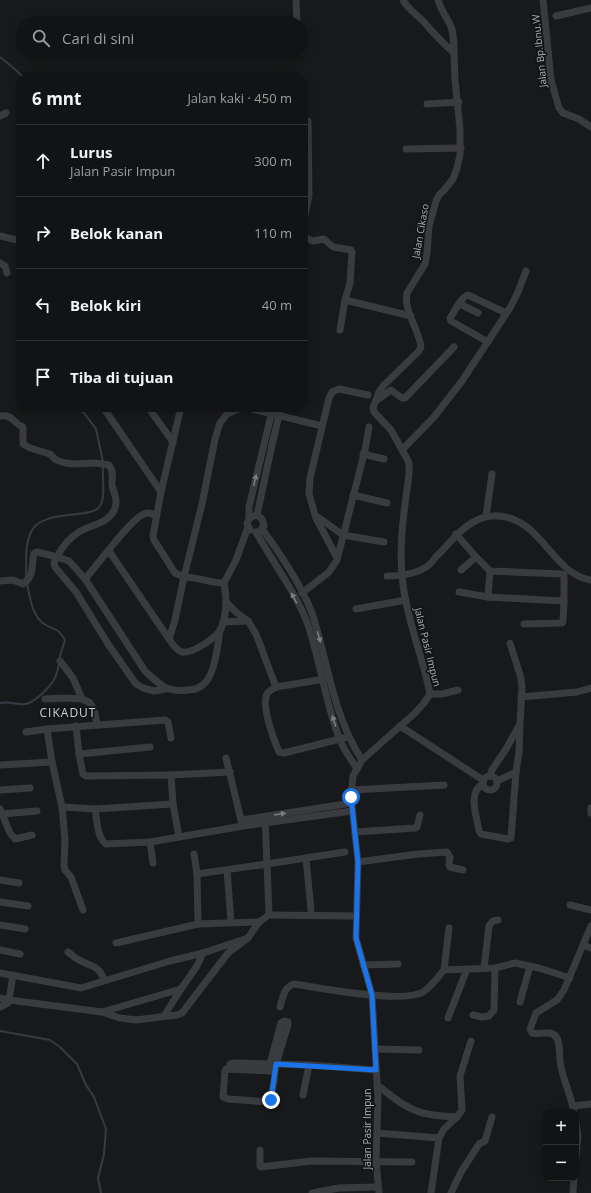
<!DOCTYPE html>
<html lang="id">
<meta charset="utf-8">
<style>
body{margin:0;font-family:"Open Sans",sans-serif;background:#1b1c1d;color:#f1f3f6}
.controls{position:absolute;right:12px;bottom:12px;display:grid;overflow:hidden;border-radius:8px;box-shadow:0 2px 10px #0003}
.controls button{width:36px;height:36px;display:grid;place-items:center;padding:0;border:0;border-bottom:1px solid #313234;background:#121314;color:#f1f3f6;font:20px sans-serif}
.stop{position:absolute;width:12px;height:12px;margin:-9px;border:3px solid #1a73e8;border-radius:50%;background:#fff}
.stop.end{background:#1a73e8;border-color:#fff;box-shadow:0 1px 4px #0008}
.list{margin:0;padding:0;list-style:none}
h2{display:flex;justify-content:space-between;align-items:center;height:52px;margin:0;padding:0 16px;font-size:17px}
h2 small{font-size:13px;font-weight:400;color:#9c9ea0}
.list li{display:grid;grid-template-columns:26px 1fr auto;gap:12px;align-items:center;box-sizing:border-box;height:72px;padding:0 16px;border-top:1px solid #313234}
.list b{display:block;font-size:15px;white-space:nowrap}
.list p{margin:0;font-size:13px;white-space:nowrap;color:#9c9ea0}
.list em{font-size:13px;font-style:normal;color:#9c9ea0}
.icon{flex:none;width:22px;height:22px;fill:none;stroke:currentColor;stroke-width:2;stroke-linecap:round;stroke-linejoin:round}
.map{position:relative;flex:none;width:591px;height:1193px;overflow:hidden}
.search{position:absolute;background:#121314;box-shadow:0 2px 10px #0003;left:16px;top:16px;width:292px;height:44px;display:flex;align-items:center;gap:10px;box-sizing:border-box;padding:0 14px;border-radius:22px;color:#9c9ea0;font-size:15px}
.panel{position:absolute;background:#121314;box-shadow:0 2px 10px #0003;left:16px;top:72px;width:292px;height:340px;border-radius:16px}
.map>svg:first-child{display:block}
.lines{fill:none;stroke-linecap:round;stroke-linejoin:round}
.stream{stroke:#343c42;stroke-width:2}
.minor{stroke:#3a3b3f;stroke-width:7}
.oneway{fill:#797c82}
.route{stroke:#1a73e8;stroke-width:5}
.labels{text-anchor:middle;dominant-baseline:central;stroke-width:3.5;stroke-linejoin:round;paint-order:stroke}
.street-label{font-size:10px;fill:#acb1b8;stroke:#131415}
.quarter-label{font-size:12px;letter-spacing:1px;fill:#cdcfd5;stroke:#131415}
</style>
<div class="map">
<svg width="591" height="1193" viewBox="0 0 591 1193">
<rect width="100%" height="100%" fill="#18191a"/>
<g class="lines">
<g class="stream">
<path d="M0 57 17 71 23 77"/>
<path d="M77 407 84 413 96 429 103 462"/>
<path d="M26 578C27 563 24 546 31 532 42 508 92 520 100 506 106 497 102 477 103 466"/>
<path d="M27 584C30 597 32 616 44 624 55 631 58 627 65 640L59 659"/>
<path d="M0 703C9 701 16 705 25 704 34 703 49 688 53 681 57 676 58 669 59 663"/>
<path d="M0 1031 50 1040 60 1047 77 1064 86 1085 94 1097 106 1129 104 1154 98 1178 101 1193"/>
</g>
<g class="minor">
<path d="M296 0 297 23"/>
<path d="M438 0C441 10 445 15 450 24 454 33 454 43 454 53"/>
<path d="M543 0 551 80 559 108 563 113 579 119 591 127"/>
<path d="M556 16 591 8"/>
<path d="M427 104 459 102"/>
<path d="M0 116 6 113"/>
<path d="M406 149 461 148"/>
<path d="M303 225 309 196 308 121"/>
<path d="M0 236 21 241"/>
<path d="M303 237 313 241 324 239 333 247 351 250 352 252 350 283 345 300 411 316"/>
<path d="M0 263 5 266 7 273"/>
<path d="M460 304 478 313"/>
<path d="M340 330 345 300"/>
<path d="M488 342 451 321 450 318C455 311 461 297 468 295L506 313"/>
<path d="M368 395 339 389 332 392 329 398 310 478 309 494 315 515 343 535 384 542"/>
<path d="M376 401 391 390 402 398H405L454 347"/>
<path d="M103 407 161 492"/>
<path d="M148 407 173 442"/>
<path d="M0 416C14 414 12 423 23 427V444L30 448 50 454 56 460 65 463 74 464 95 463 109 465C114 471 112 478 112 485 113 491 117 497 116 503 114 523 92 524 79 532 69 538 62 547 57 557L37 552 34 553C31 565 35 576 23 584L13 580 0 581"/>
<path d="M402 450 434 417 462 381 510 308 518 292 526 271"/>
<path d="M363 454 384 459"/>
<path d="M353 495 387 503"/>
<path d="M257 515 272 445 281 407"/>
<path d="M486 516 492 474"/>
<path d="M316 518 337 558"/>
<path d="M249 519 251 517 257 515 262 519 264 526 260 531"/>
<path d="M248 527 236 560 224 583C210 583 197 577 184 577L202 504 215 439 220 423 227 414 238 409 248 408 322 426"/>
<path d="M262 529C278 550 303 588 312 613 328 662 333 716 362 760"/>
<path d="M250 530 247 523 249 519V507L273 407"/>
<path d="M256 532C273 563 296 592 308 625 321 663 325 703 340 740 344 750 351 759 357 769"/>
<path d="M456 534 476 557 490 571 488 597 564 601V575L562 574 490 571"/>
<path d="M109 551 169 639C172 644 176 650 182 652 192 654 216 638 221 629 227 614 227 598 224 583"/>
<path d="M461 570 476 557"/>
<path d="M387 576C400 576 419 574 430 564 433 561 436 556 440 553 456 535 473 514 499 516 542 519 553 575 591 580"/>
<path d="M85 579C97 566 131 518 144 514 148 512 153 514 156 516"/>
<path d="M459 592 488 597"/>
<path d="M302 593 329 572 337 560 365 450 369 427"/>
<path d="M226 602 237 613 248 621 256 634 276 687 325 679"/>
<path d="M356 609 406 600"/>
<path d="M223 622 248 621"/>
<path d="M524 624 562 623 563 621 564 601"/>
<path d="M169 639 175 620 184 577 175 573 154 540 153 536 161 492 181 407"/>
<path d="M60 661 73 678 82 699 90 703 94 709 97 725"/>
<path d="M276 687C273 689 268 691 267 694 261 706 274 740 279 752L284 753 344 738"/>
<path d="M166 689 154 691 143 688 136 684 108 644 76 592 55 567 54 563 57 557 69 561 85 579 145 671C160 685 167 693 188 690 195 690 200 688 205 683 215 673 218 644 220 630"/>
<path d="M430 694H442L458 690"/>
<path d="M521 697 577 692 591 688"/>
<path d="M45 699 65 698 82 699"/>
<path d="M76 726 79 754 83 774 86 776 171 775 173 804 179 837"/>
<path d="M400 726 483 780"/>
<path d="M26 732 47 729"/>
<path d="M171 738 168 722 165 720 47 729 52 762 62 807 95 809 173 804"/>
<path d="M79 754 150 747"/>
<path d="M226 758 242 824"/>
<path d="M0 765 52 762"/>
<path d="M171 775 230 772"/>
<circle cx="490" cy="783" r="7"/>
<path d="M490 776 492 770 506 749 520 724 522 688 521 678 510 643"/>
<path d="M497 781 516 772 519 752 520 725"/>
<path d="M483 784C467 792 477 817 479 831L481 834 508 839 511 838 516 772"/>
<path d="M0 790 30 788"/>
<path d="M352 790 444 785"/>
<path d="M62 807 65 840 64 865 65 870 71 877 83 910"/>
<path d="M591 808V813"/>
<path d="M0 809 10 833 15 839 32 835"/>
<path d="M95 809C97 819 97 838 106 844L150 842 243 826 352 811"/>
<path d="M2 814 37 811"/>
<path d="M265 817 267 864 345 852"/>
<path d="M241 820 352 803"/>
<path d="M355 832 415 828 417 827 420 815"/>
<path d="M150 842 153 863"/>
<path d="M194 854 197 874 198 924"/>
<path d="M306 858 311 910"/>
<path d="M358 862 418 854 447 852 450 857 449 865 450 867 463 870"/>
<path d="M227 870 231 922"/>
<path d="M197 874 267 864 269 915"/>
<path d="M0 880 19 883"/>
<path d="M0 902 28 906"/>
<path d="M570 905 591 910"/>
<path d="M269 915 356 916"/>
<path d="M0 925 25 929"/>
<path d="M116 943 198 924 259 922"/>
<path d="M583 945 591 948"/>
<path d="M0 950 20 954"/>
<path d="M68 952C72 955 76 959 81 961 93 967 99 966 104 980"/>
<path d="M363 965 398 964"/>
<path d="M484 968 489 926 493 921 498 920"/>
<path d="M444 970 449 928"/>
<path d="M0 973 81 988 170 961 203 953 248 938"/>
<path d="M0 998 9 1000 13 975"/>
<path d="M520 1002 530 966"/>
<path d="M0 1007 8 1003 9 1000 102 1012 181 989 197 966 203 953"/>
<path d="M280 1007C283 997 284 987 294 984 320 988 402 1004 423 992 431 987 438 977 444 970L495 968 515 963 539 968 570 978"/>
<path d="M102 1012 120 1018 136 1020 177 1015 182 1013 228 953 248 938 259 922 269 915"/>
<path d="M473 1015 482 1017 489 1016 494 1010 495 968"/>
<path d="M164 1016 181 989"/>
<path d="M448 1018 467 969"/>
<path d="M375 1049 419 1050"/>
<path d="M230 1069V1064L233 1063 309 1065 376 1070"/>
<path d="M268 1071 281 1023 284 1021 288 1022V1025L276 1064 274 1082 270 1101 268 1102 228 1099 223 1097 225 1071 226 1069 275 1071"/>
<path d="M377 1087H380C392 1097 407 1109 423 1113 434 1116 445 1116 457 1117"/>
<path d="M303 1095 309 1065"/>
<path d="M573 1106 591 1104"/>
<path d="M574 1112C571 1095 562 1078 560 1061 559 1053 561 1038 553 1034 547 1031 538 1035 532 1033L530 1029 536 1013 557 1000 564 990 591 926"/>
<path d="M576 1122 578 1136 576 1157"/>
<path d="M377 1133 439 1138"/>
<path d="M260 1150V1166L261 1167 311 1161 412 1162"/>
<path d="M312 1193 339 1188 378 1187"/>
<path d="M379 1193 376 1161 378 1098 372 995 356 938 358 862 351 797 353 776 362 760 415 713 424 703 430 694C423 657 407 621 403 584 398 547 404 511 409 475V463L406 457 391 430 374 412 373 408 379 392 384 385 419 351 421 347C419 329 403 310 407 293L425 264 427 253 429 226 436 201 439 195 445 189 453 179 457 168 460 155V129L455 80 454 53C443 43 433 33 423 21 416 14 408 9 403 0"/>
<path d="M431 1193 439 1138 444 1129 457 1117 462 1110 460 1076 471 1041"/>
<path d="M451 1193 461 1172 479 1144 485 1141 492 1117"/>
<path d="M573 1193 574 1178"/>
</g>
</g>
<defs><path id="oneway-solid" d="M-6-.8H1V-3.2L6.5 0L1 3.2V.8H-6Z"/></defs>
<g class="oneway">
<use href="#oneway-solid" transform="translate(255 480) rotate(-77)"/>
<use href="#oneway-solid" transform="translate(294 598) rotate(-118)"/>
<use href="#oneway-solid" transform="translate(319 637) rotate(74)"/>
<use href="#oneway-solid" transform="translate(334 721) rotate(-107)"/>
<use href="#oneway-solid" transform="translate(280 814) rotate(-9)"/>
</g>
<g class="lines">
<path class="route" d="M271 1100 276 1064 376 1070 372 995 356 938 358 862 351 797"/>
</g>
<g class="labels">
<g class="street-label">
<text transform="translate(539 51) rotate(-96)">Jalan Bp.Ibnu.W</text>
<text transform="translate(420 231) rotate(-80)">Jalan Cikaso</text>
<text transform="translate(428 647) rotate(76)">Jalan Pasir Impun</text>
<text transform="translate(367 1129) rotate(-90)">Jalan Pasir Impun</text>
</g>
<g class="quarter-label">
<text x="68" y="712">CIKADUT</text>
</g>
</g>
</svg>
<div class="controls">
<button>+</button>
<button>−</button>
</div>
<div class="stop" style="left:351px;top:797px"></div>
<div class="stop end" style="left:271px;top:1100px"></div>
<div class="search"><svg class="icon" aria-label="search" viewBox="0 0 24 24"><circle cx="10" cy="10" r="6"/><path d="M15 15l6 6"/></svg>Cari di sini</div>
<section class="panel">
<h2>6 mnt<small>Jalan kaki · 450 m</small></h2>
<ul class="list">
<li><svg class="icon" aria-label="ahead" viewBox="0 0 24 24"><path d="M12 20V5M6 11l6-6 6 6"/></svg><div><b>Lurus</b><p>Jalan Pasir Impun</p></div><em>300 m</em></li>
<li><svg class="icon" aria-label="right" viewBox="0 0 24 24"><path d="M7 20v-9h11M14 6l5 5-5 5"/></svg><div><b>Belok kanan</b></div><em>110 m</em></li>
<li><svg class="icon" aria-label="left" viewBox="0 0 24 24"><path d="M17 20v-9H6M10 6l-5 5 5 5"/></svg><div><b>Belok kiri</b></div><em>40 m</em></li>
<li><svg class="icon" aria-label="arrive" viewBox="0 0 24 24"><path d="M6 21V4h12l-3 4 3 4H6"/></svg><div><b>Tiba di tujuan</b></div></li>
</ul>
</section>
</div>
